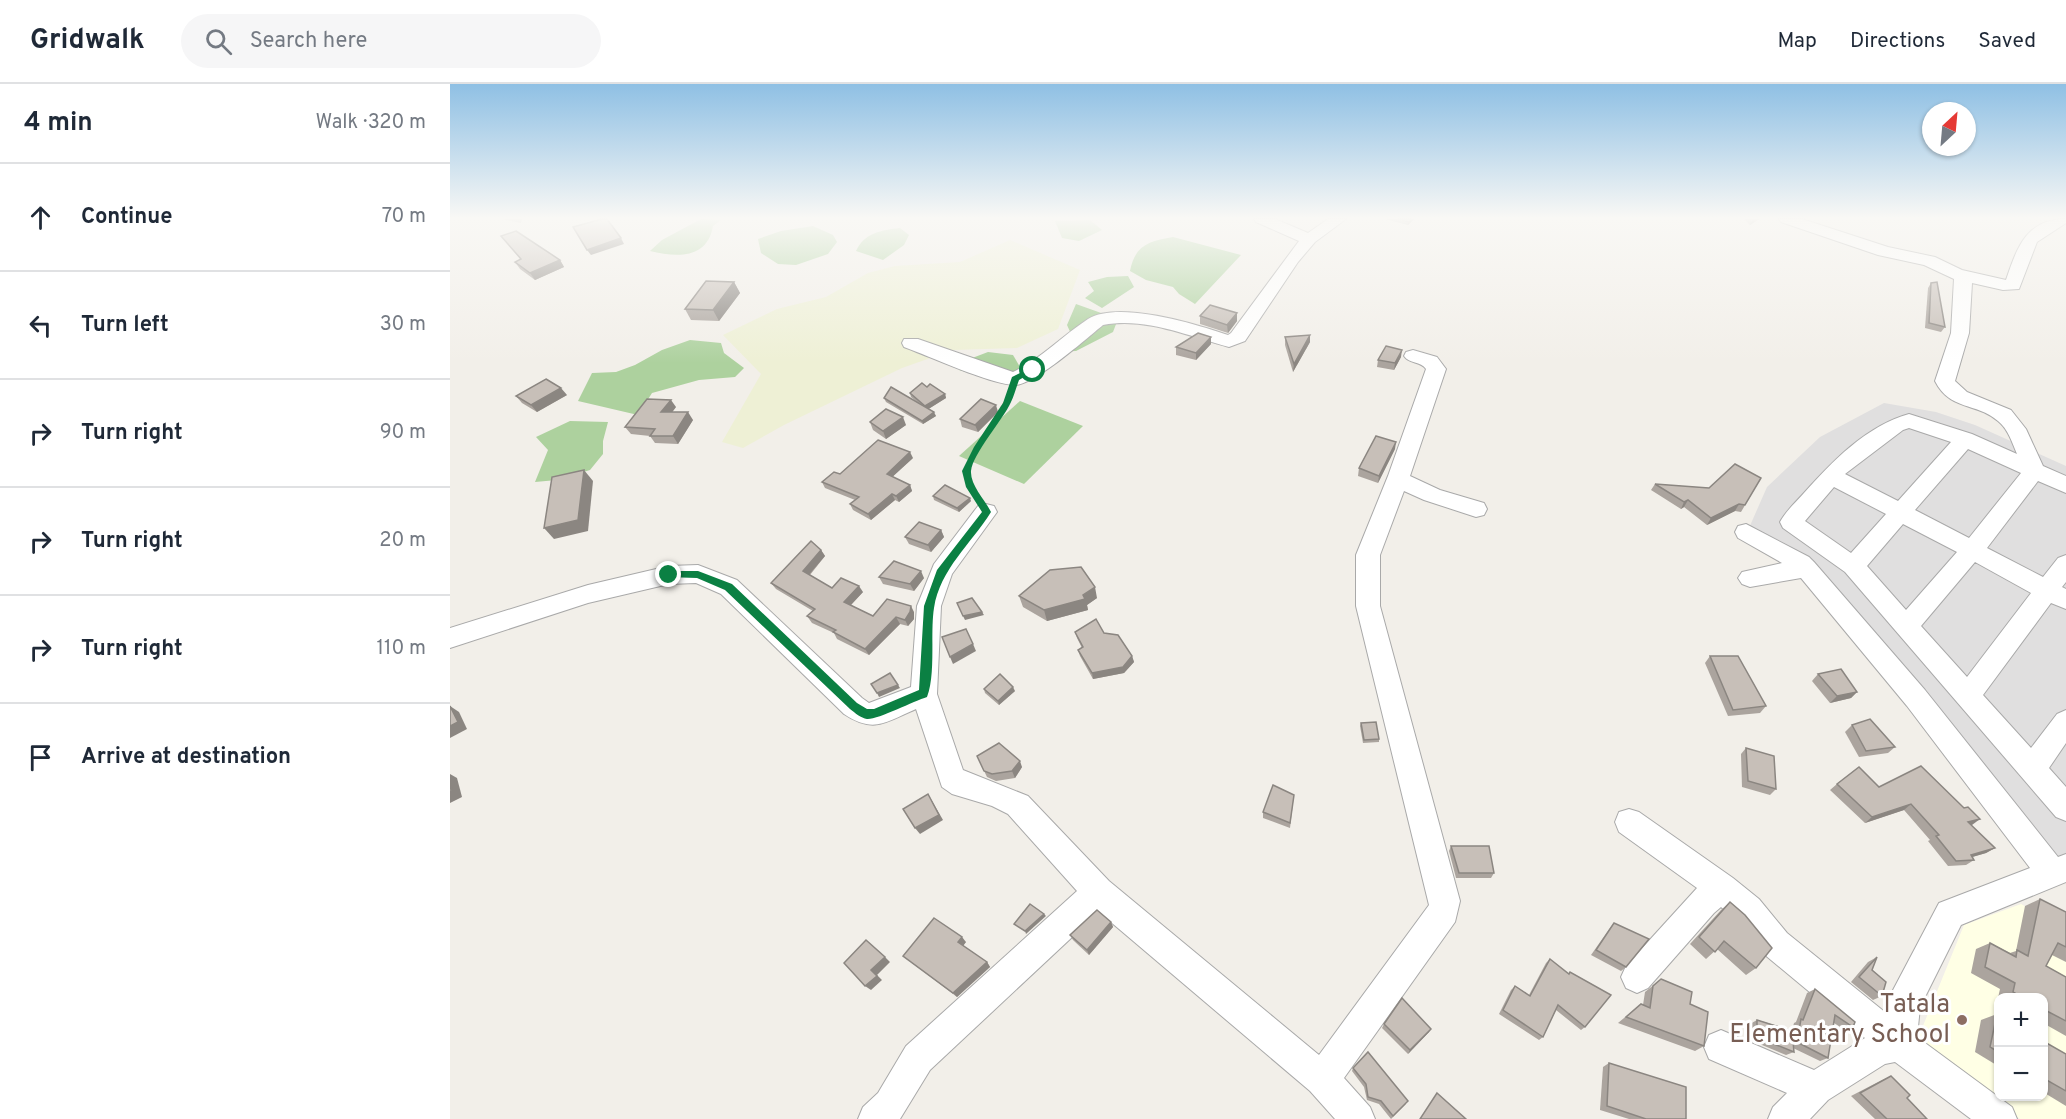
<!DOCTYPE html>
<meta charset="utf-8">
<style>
body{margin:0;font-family:Overpass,sans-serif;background:#f6f6f7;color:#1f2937}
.controls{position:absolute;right:18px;bottom:18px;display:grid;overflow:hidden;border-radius:12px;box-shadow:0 2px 4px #0004}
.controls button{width:54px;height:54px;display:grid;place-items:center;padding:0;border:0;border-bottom:2px solid #e0e1e3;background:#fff;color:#1f2937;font:30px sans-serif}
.compass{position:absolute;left:1472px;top:18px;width:54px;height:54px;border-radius:50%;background:#fff;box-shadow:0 2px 4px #0004;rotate:26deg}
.stop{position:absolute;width:18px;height:18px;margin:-14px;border:4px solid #0b8043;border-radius:50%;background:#fff}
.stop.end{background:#0b8043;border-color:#fff;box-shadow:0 2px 6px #0008}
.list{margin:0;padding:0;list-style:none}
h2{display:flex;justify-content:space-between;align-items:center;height:78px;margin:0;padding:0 24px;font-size:26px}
h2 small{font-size:20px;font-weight:400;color:#747a83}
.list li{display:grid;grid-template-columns:39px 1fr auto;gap:18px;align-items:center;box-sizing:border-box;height:108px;padding:0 24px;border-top:2px solid #e0e1e3}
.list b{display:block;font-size:22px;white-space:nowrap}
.list em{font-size:20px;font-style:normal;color:#747a83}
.icon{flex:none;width:33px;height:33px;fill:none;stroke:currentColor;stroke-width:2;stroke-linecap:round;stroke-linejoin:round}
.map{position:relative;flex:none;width:1616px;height:1035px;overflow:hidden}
header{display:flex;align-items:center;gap:36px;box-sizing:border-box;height:84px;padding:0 30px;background:#fff;border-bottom:2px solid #e0e1e3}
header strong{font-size:28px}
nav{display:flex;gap:33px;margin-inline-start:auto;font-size:21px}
.search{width:420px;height:54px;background:#f6f6f7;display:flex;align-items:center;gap:15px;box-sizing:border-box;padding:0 21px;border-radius:33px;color:#747a83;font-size:22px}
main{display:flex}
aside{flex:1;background:#fff}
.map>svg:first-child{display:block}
.residential{fill:#e0dfdf}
.education{fill:#ffffe5;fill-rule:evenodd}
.farmland{fill:#eef0d5}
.forest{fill:#add19e}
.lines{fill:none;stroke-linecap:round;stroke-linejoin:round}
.minor-casing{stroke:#a9a9a9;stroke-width:2}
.path-far1{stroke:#fa8072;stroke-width:2;stroke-dasharray:2 2;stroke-linecap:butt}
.path{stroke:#fa8072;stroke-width:3;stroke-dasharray:3 3;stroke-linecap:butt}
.minor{fill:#fff;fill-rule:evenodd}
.wall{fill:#aba49e}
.shaded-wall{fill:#8b8681}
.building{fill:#c7bfb8;stroke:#8b8681;stroke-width:1.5}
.route{fill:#0b8043}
.education-dot{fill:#8d6e63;stroke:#fff;stroke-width:2}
.labels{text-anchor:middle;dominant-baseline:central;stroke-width:6;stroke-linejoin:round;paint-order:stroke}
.near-education-label{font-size:26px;fill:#785e54;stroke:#fff;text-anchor:end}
</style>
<header>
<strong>Gridwalk</strong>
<div class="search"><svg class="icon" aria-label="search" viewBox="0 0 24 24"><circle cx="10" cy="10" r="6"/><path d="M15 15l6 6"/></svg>Search here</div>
<nav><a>Map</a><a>Directions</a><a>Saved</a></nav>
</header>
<main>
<aside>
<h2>4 min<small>Walk · 320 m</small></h2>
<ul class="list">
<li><svg class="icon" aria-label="ahead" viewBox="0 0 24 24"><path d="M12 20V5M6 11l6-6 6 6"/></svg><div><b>Continue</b></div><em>70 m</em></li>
<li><svg class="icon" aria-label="left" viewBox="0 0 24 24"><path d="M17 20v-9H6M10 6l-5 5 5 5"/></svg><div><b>Turn left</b></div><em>30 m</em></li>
<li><svg class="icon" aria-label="right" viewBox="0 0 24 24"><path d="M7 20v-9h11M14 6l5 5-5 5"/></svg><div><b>Turn right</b></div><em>90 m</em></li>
<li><svg class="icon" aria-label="right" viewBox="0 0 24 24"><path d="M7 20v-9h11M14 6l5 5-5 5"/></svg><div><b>Turn right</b></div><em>20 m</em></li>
<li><svg class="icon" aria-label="right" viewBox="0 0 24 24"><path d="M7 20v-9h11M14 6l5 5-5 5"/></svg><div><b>Turn right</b></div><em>110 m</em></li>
<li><svg class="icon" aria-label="arrive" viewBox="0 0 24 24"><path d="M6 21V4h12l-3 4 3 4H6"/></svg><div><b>Arrive at destination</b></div></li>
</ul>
</aside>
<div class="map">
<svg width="1616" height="1035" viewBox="0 0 1616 1035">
<rect width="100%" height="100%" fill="#f2efe9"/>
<path class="residential" d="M1434 319 1486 328 1525 341 1616 382V771L1601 775 1436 568 1299 444 1317 403 1370 353Z"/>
<path class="education" d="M1571 820 1616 845V1035H1570L1466 959 1514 841ZM1548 914H1594V1012H1548Z"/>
<path class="farmland" d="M560 156 630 186 608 245 567 264 503 266 452 284 334 341 293 364 272 358 311 290 273 251 327 225 376 213 418 189 445 182 510 178Z"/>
<g class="forest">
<path d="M251 135 271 136 263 142C257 176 226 173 200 167L212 156Z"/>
<path d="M640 136 652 146 629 157 612 154 605 137Z"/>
<path d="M363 142 383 151 387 158 378 170 346 181 328 180 311 169 308 155 331 147Z"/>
<path d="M450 144 459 151 454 161 433 176 406 167C414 149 432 146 450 144Z"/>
<path d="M723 153 791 171 745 220 729 210 723 203 696 196 680 187C685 161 699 157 723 153Z"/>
<path d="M678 192 684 203 652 224 635 214 644 207 638 198 657 193Z"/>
<path d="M626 220 668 235 663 248 626 267 604 268 622 252 617 241Z"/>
<path d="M240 256 271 259 274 269 294 284 285 293 249 296 202 309 188 331 128 317 142 289 166 288 185 281 212 266Z"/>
<path d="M538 268 563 271 570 283 555 296 534 293 509 286 517 276Z"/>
<path d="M570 317 633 342 574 400 509 372Z"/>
<path d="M120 337 158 338 153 357V370L140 386 107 396 85 398 98 366 86 353Z"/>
</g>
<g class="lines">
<defs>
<g id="minor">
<path d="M804 135H825L858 149 878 135H896L865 158 848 178 795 257 779 263C737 252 697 233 653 241 636 255 584 301 565 301 542 301 479 272 454 263L452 259 454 255H468L563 288C591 275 612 252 638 235 668 216 746 240 778 251L781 249 849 157 806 138Z"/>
<path d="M1329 135H1352L1438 163 1485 173 1512 186 1556 196C1567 164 1576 135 1616 135V139L1587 158 1569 205 1553 206 1522 199 1519 249 1505 297 1517 308 1561 326 1576 345 1593 382 1616 392V409L1588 397 1537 464 1593 493 1608 474 1616 471V498L1612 503 1616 505V525L1601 519 1533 611 1581 664 1607 630 1616 626V659L1599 684 1616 703V737L1606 733 1395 488 1333 444 1330 438C1336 427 1345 419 1354 409 1382 378 1416 342 1459 330L1522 350 1567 370C1562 358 1558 345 1548 337 1526 318 1500 327 1485 297L1501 249 1504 195 1474 181 1428 171 1331 138ZM1459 344 1501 358 1448 417 1395 390 1453 346ZM1518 365 1571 389 1519 454 1465 426ZM1384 403 1436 430 1401 469 1355 437ZM1453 440 1507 468 1456 526 1417 482ZM1525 478 1581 509 1517 593 1471 542Z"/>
<path d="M963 266 987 273 996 285 960 392 990 406 1034 419 1037 425 1034 431 1026 433 974 416 954 407 930 471V522L1010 817 1005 838 894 994 920 1023 925 1035H885L860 1007 649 828 480 986 450 1035H408L413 1023 428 1009 456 962 627 807 558 730 542 722 502 710 492 703 466 625C436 638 424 650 394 630L271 510 246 499 219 500 138 519 0 564V544L138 501 219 482 248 481 287 496 412 614 419 619 461 603 467 522 484 480 528 422 536 420 544 422 547 428 502 490 491 522 487 610 513 686 578 712 659 797 869 971 979 821 906 522V471L938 392 976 285C971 277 959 280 954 272L956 268Z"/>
<path d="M1296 440 1359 473 1364 478 1475 606 1608 773 1616 770V798L1511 841 1470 923 1467 953 1562 1023 1567 1035H1521L1445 978 1435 980 1378 1016 1360 1035H1318L1323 1023 1337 1009 1259 975 1254 963 1259 951 1271 946 1364 986 1415 954 1315 871 1287 837 1271 823 1264 829 1198 904 1187 909 1176 904 1171 893 1176 882 1247 804 1169 748 1165 738 1169 728 1179 725 1189 728 1283 794 1309 815 1337 849 1436 929 1442 908 1489 819 1580 784 1457 622 1351 494 1300 503 1292 500 1288 494 1292 488 1332 479 1288 454 1285 448 1288 442Z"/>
</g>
</defs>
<use href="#minor" class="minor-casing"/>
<path class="path-far1" d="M528 361 561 308"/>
<path class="path" d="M528 412C513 393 517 379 529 359"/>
<use href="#minor" class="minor"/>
</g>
<g class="wall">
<path d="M52 135H72L71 139Z"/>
<path d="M935 135H964L958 141Z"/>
<path d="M1294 135H1309L1300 141Z"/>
<path d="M51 152 110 176 114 183 85 196 70 185 65 178 71 175Z"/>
<path d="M284 198 290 209 269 237 241 236 235 225Z"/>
<path d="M1481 199 1495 243 1491 248 1475 244 1478 204Z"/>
<path d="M787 229V237L778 249 750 240V232Z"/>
<path d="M860 251V258L843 288 835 261V253Z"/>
<path d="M761 260 746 276 726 271V263Z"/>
<path d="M951 273 944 286 927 283 928 276Z"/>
<path d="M477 303 495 310 496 314 478 325 486 332 473 340 436 318 434 314 468 319 461 313 460 309Z"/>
<path d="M117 311 87 328 72 319 66 312Z"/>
<path d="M226 323 222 328 243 336 228 360 205 359 200 352 181 350 175 343Z"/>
<path d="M548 328 528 348 512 343 510 335Z"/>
<path d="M420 338 456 341 436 355 423 346Z"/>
<path d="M945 365 928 399 908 392 909 384Z"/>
<path d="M463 374 442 393 460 401 462 407 449 418 445 416 421 436 403 426 400 420 405 416 375 404 372 398 390 390Z"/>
<path d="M1311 394 1291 428 1285 427 1257 441 1234 423 1231 425 1201 406 1205 400 1259 404Z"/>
<path d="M483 412 521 417 509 428 484 416Z"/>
<path d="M491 446 494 453 481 468 459 460 455 453Z"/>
<path d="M371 466 375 472 360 491 382 504 413 508 401 521 423 532 464 528V535L458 542 450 540 419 571 387 555 384 549 362 539 357 532 363 527 326 505 321 499Z"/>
<path d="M429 493 474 494 464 507 433 500Z"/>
<path d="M569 512 647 514 637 521 638 526 597 537 573 523Z"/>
<path d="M625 548 682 572 684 578 674 589 643 595 630 572 628 566 632 564 627 554Z"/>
<path d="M1260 572 1316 622 1310 629 1278 632 1255 579Z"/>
<path d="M1368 590 1407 608 1401 614 1380 619 1362 597Z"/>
<path d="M534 605 565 607 549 621 535 609Z"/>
<path d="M911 639 929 655V658L913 659 910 642Z"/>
<path d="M1402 641 1445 663 1438 669 1409 673 1395 648Z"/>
<path d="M1296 664 1326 705 1320 711 1292 703 1291 670Z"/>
<path d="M527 672 572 683 565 694 546 697 537 693Z"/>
<path d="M1387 700 1429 703 1521 741 1545 764 1536 769 1522 773 1524 776 1516 781 1498 782 1478 757 1480 756 1454 726 1415 739 1380 706Z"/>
<path d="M844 711 840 744 813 734V728Z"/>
<path d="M1001 762 1044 789 1041 794H1006L999 767Z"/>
<path d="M1590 815 1616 828V878L1602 871 1596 882 1616 893V952L1593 939V914H1548L1550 905 1521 889 1526 865 1540 859 1560 869 1566 867 1575 822Z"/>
<path d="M1280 818 1306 884 1296 891 1267 865 1256 875 1240 860 1271 826Z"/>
<path d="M661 838 663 843 639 871 623 856 620 851Z"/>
<path d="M1164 839 1176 883 1171 887 1141 871 1160 844Z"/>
<path d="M516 858 513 862 537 878 540 883 507 913 453 872Z"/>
<path d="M1427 873 1422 886 1432 912 1423 916 1401 898 1418 878Z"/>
<path d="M1100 875 1135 943 1131 946 1106 926 1093 953 1089 956 1049 930 1061 906 1065 902 1079 911 1096 879Z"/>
<path d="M1211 895 1240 920 1254 962 1245 967 1168 939 1191 920 1193 921 1195 908Z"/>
<path d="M1365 905 1403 943 1395 946 1384 939 1378 974 1370 977 1343 964 1344 968 1336 971 1300 956V940L1307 936 1342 946 1344 939 1346 938 1357 909Z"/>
<path d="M1547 930 1548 931V982L1525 968 1531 936Z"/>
<path d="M934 940 979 948 958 970 932 944Z"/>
<path d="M1593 957 1616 970V1022L1593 1008Z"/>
<path d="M1159 979 1236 1035H1179L1150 1026 1153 983Z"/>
<path d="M903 984 956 1020 941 1035 929 1020 917 1016 914 1003 902 987Z"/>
<path d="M1441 992 1457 1014 1477 1035H1425L1401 1012 1432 996Z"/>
</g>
<g class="shaded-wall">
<path d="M961 135H964L958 141 959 138Z"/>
<path d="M1303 135H1309L1300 141Z"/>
<path d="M171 154 174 160 141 171 137 166Z"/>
<path d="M110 176 114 183 85 196 80 189Z"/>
<path d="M284 198 290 209 269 237 263 226Z"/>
<path d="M787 229V237L778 249 777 241Z"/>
<path d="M860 251V258L843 288 844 280Z"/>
<path d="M761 253V260L746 276V269Z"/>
<path d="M952 266 951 273 944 286 945 279Z"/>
<path d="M111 304 117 311 87 328 81 321Z"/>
<path d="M495 310 496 314 477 326 475 322Z"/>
<path d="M221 316 226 323 217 335 211 328Z"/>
<path d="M546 321 548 328 528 348 525 341Z"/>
<path d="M238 328 243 336 228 360 223 352Z"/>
<path d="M484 328 486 332 473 340 472 337Z"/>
<path d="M453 333 456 341 436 355 433 347Z"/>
<path d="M946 358 945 365 928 399 929 392Z"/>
<path d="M460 368 463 374 439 396 437 390Z"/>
<path d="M134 386 143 397 138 447 104 455 94 444Z"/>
<path d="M460 401 462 407 449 418 446 412Z"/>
<path d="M442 410 445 416 421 436 418 430Z"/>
<path d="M520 414 521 417 509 428 507 424Z"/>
<path d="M1238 416 1234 423 1231 425 1234 418Z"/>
<path d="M1289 420 1285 427 1257 441 1261 434Z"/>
<path d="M491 446 494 453 481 468 478 461Z"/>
<path d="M371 466 375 472 357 493 353 487Z"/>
<path d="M471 487 474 494 464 507 460 500Z"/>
<path d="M409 502 413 508 398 524 394 518Z"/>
<path d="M645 503 647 514 637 521 638 526 597 537 594 526 633 511Z"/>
<path d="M461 522 464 528V535L458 542 455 536Z"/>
<path d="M532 528 534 531 515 536 513 532Z"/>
<path d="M446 533 450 540 419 571 415 565Z"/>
<path d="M523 560 526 567 503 580 500 573Z"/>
<path d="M682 572 684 578 674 589 643 595 642 589Z"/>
<path d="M448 601 450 604 429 613 427 609Z"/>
<path d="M563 603 565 607 549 621 548 617Z"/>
<path d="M1407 608 1401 614 1380 619 1387 612Z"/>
<path d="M0 622 9 628 17 645 0 654Z"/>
<path d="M570 677 572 683 565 694 562 687Z"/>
<path d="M0 690 7 694 12 713 0 719Z"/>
<path d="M478 710 493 736 470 750 465 744Z"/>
<path d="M1461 720 1454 726 1415 739 1422 733Z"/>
<path d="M1530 735 1522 741 1510 744 1518 738Z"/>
<path d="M1545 764 1536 769 1512 776 1521 771Z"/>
<path d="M594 830 596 832 576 850 575 847Z"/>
<path d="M661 838 663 843 639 871 637 866Z"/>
<path d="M512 853 516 858 512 863 508 858Z"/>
<path d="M435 873 440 878 427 891 432 896 421 906 415 902 421 886Z"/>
<path d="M537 878 540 883 507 913 503 909Z"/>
<path d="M981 945 979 948 958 970 960 966Z"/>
</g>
<g class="building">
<path d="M152 135H157L171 154 137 166 123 143Z"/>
<path d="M948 135H961L959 138Z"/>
<path d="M66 147 110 176 80 189 65 178 71 175 51 152Z"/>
<path d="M256 197 284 198 263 226 235 225Z"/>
<path d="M1487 198 1495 243 1479 239 1481 199Z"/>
<path d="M760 221 787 229 777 241 750 232Z"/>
<path d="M748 249 761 253 746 269 726 263Z"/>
<path d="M860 251 844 280 835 253Z"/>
<path d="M936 262 952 266 945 279 928 276Z"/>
<path d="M96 295 111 304 81 321 66 312Z"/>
<path d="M472 299 477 303 480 300 495 310 475 322 460 309Z"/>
<path d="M441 303 484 328 472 337 434 314Z"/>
<path d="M197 315 221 316 211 328H238L223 352H200L205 345 175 343Z"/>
<path d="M531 315 546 321 525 341 510 335Z"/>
<path d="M436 325 453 333 433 347 420 338Z"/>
<path d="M926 352 946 358 929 392 909 384Z"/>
<path d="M428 356 460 368 437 390 460 401 446 412 442 410 418 430 400 420 409 413 372 398 384 388 390 390Z"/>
<path d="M1285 380 1311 394 1295 421 1289 420 1261 434 1238 416 1234 418 1205 400 1259 404Z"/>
<path d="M134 386 128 436 94 444 102 393Z"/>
<path d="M495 401 520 414 507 424 483 412Z"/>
<path d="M469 438 491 446 478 461 455 453Z"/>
<path d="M361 457 371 466 353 487 382 504 391 494 409 502 394 518 423 532 437 515 461 522 460 528 455 536 446 533 415 565 383 548 386 546 357 532 365 525 321 499Z"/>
<path d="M444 477 471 487 460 500 429 493Z"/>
<path d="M631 483 645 503 633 511 635 515 594 526 569 512 600 486Z"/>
<path d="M522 514 532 528 513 532 507 519Z"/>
<path d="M646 535 654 549 668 551 682 572 673 583 642 589 628 566 633 563 625 548Z"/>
<path d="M516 545 523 560 500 573 492 553Z"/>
<path d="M1260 572H1288L1316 622 1283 626Z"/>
<path d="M1391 585 1407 608 1387 612 1368 590Z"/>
<path d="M440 589 448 601 427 609 421 600Z"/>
<path d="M550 590 563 603 548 617 534 605Z"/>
<path d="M0 622 8 638 0 642Z"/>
<path d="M1420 635 1445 663 1416 667 1402 641Z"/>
<path d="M926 638 929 655 914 656 911 639Z"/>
<path d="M549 659 570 677 562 687 542 690 534 687 527 672Z"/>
<path d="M1296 664 1324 672 1326 705 1298 697Z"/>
<path d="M1471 682 1514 724 1518 723 1530 735 1518 738 1545 764 1521 771 1524 776 1506 777 1486 752 1489 751 1461 720 1422 733 1387 700 1409 683 1429 703Z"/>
<path d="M0 698 2 707 0 708Z"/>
<path d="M823 701 844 711 840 739 813 728Z"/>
<path d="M478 710 489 731 465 744 453 725Z"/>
<path d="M1001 762H1039L1044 789H1009Z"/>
<path d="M1590 815 1616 828V863L1608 859 1596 882 1616 893V937L1593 925V914H1573L1563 908 1565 899 1535 883 1540 859 1566 873 1567 866 1578 872Z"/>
<path d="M1280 818 1295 831 1322 864 1306 884 1274 857 1265 868 1249 853Z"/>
<path d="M580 820 594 830 575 847 564 840Z"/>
<path d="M647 826 661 838 637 866 620 851Z"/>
<path d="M484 834 512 853 508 858 537 878 503 909 453 872Z"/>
<path d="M1164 839 1199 855 1176 883 1146 866Z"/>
<path d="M416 856 435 873 421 886 427 892 415 902 394 879Z"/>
<path d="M1427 873 1422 886 1436 898 1432 912 1409 893Z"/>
<path d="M1100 875 1119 890 1120 888 1161 911 1135 943 1108 921 1093 953 1053 926 1065 902 1080 912Z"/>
<path d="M1211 895 1242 908 1240 920 1258 928 1254 962 1176 933 1191 920 1200 924 1203 902Z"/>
<path d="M1365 905 1405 938 1403 943 1385 931 1378 974 1347 958 1351 935 1353 936Z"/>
<path d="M952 914 981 945 960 966 934 940Z"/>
<path d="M1547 930 1548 931V968L1540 963Z"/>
<path d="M1307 936 1342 947 1344 968 1307 953Z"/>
<path d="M1593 957 1616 970V1007L1593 994Z"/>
<path d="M918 968 958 1017 943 1032 931 1017 918 1013 916 1000 903 984Z"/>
<path d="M1159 979 1236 1003V1035H1196L1157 1022Z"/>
<path d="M1441 992 1460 1011 1457 1014 1477 1035H1437L1410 1009Z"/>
<path d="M987 1009 1016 1035H970Z"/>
</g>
<linearGradient id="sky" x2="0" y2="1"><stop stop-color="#8fc0e4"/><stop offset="0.48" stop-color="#f9f8f5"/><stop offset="1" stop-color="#f9f8f5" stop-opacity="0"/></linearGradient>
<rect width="1616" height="279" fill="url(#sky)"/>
<path class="route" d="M580 284 586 286 569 296C566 304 564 312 561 318 553 336 523 369 521 387 520 401 535 416 541 428 521 460 490 485 484 524 480 549 486 590 477 613 464 617 427 636 417 635 411 634 405 629 400 625L275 506 247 494 216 493V488L219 487H248L282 500 407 619 417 625H424L469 606 474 522 487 486 532 428 516 403 512 387 524 363 553 319 562 293Z"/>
<circle class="education-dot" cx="1512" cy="936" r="6"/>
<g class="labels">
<g class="near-education-label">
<text x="1500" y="921">Tatala<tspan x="1500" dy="30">Elementary School</tspan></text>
</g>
</g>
</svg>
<div class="controls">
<button>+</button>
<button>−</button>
</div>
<svg class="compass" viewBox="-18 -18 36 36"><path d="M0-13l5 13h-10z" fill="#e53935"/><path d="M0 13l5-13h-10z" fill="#747a83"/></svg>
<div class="stop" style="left:583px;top:286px"></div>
<div class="stop end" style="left:219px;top:491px"></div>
</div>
</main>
